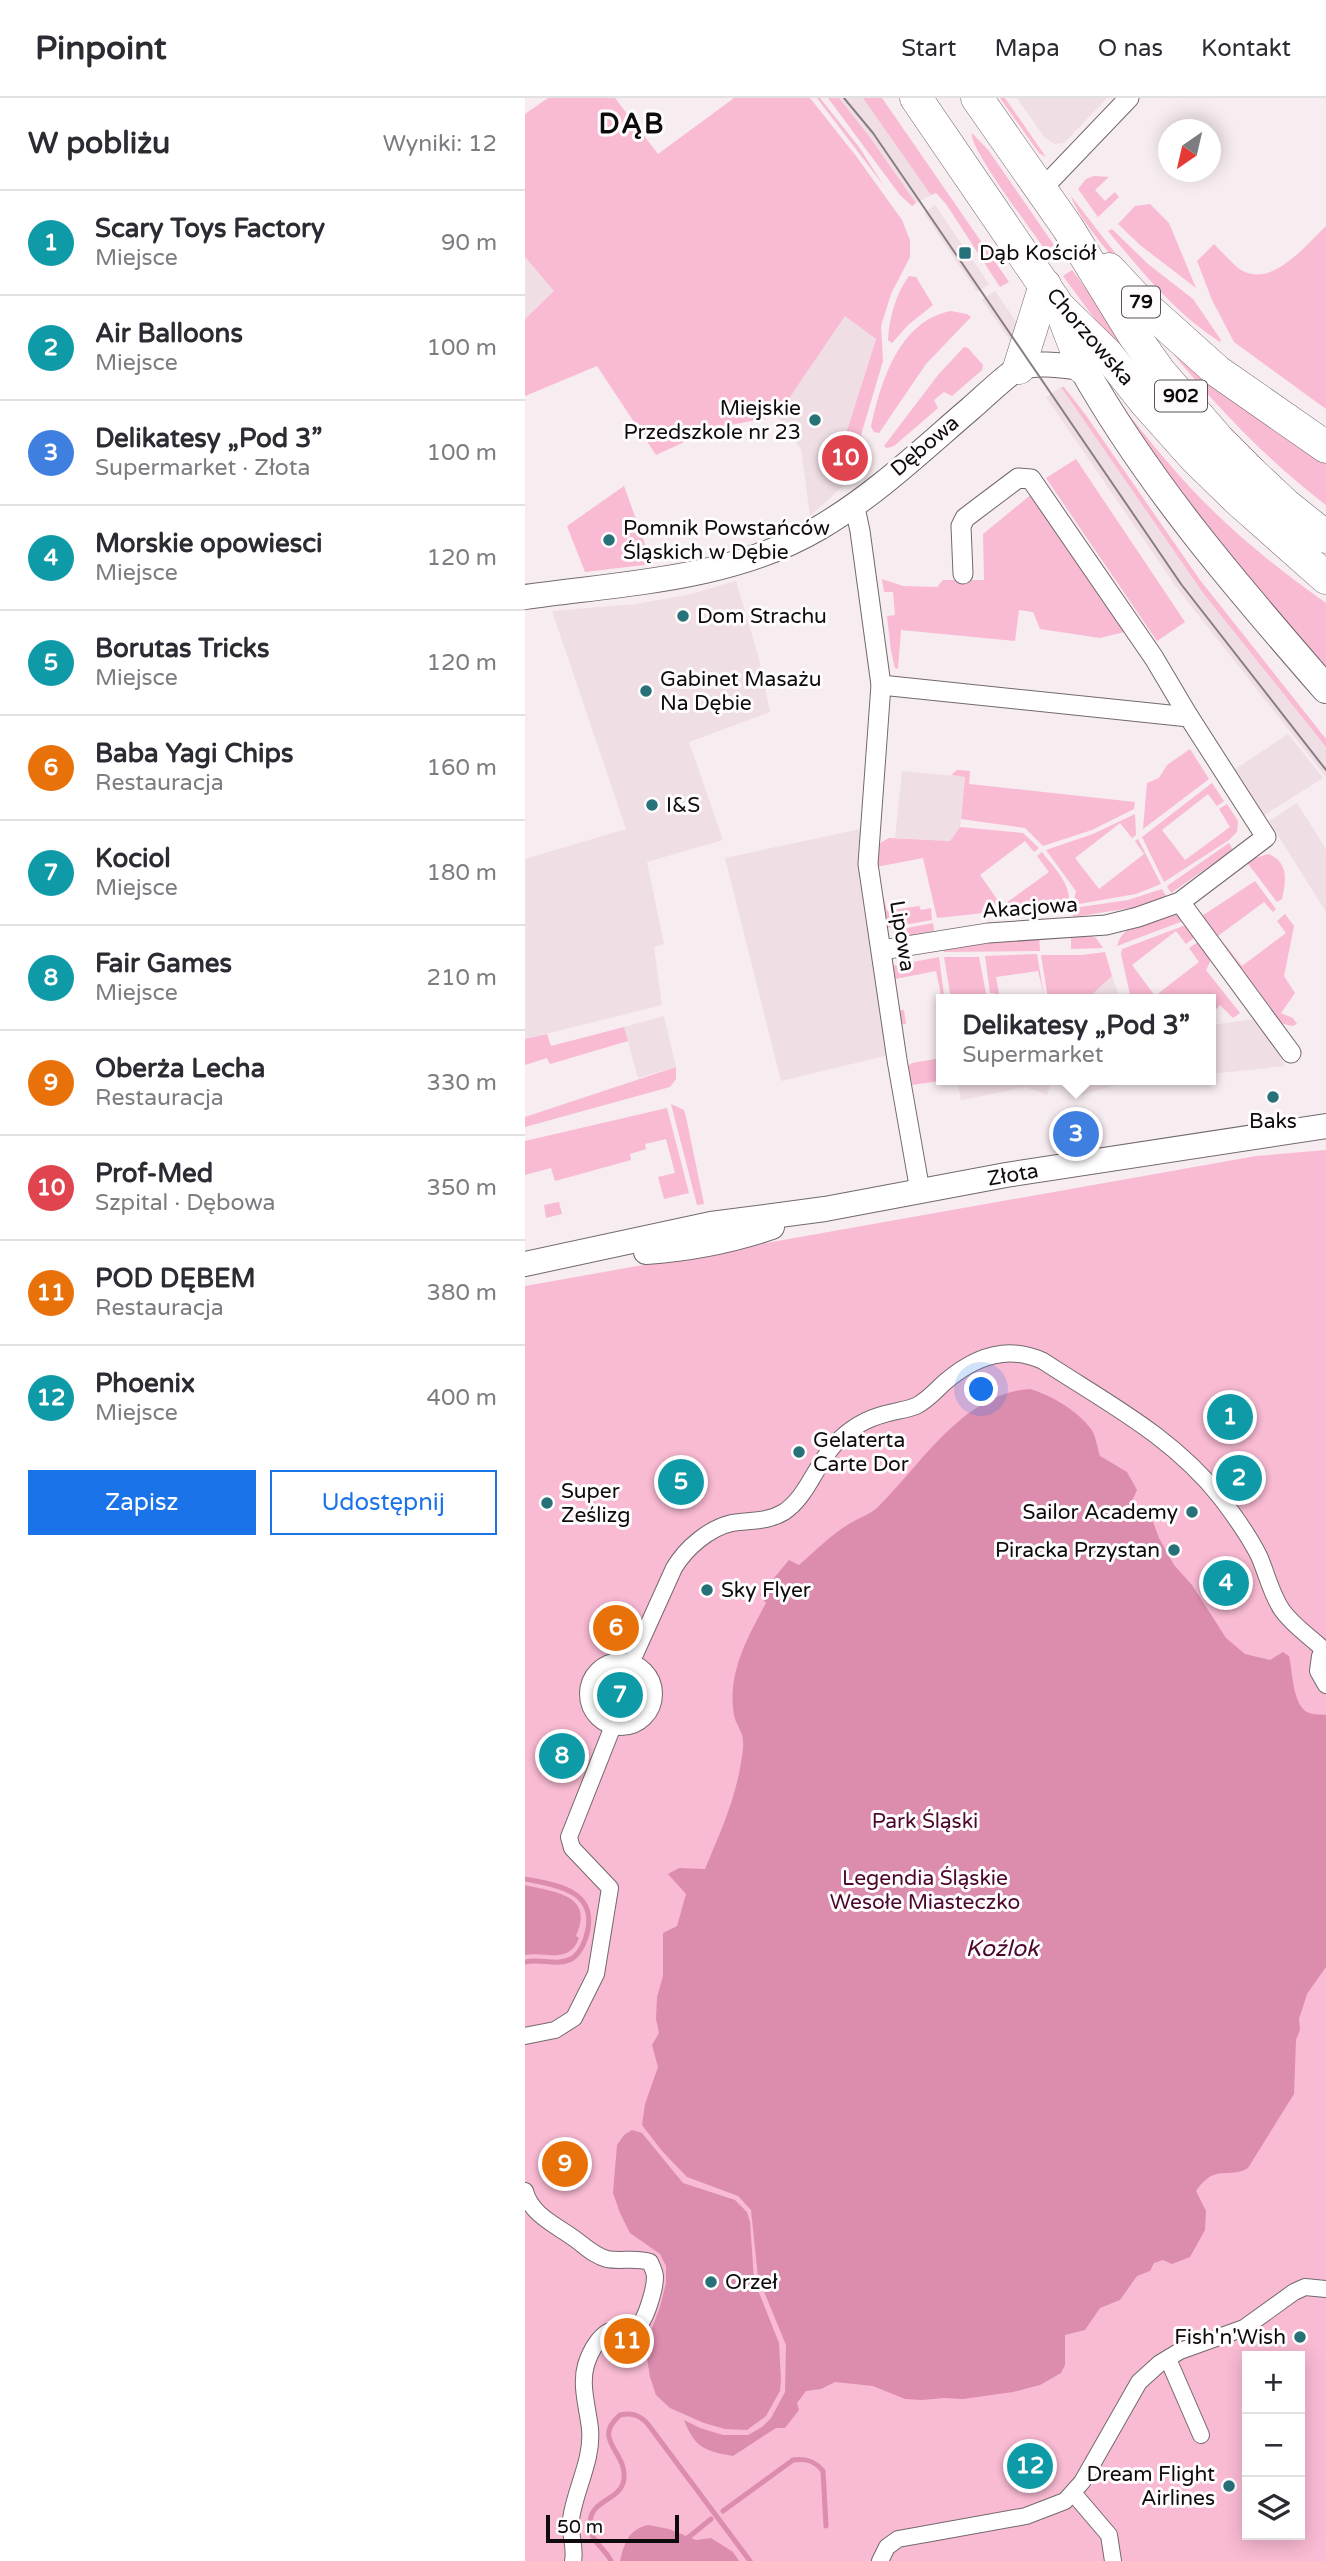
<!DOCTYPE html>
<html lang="pl">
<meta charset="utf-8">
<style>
body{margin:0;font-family:"Varela Round",sans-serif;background:#f2f2f3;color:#2b2b33}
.controls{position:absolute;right:21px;bottom:21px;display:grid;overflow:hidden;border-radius:0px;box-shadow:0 4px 18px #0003}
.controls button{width:63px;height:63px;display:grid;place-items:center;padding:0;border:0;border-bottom:2px solid #e1e1e2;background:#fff;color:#2b2b33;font:35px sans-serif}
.compass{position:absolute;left:633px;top:21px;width:63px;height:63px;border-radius:50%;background:#fff;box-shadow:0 4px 18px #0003;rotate:214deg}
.scale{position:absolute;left:21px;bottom:18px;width:133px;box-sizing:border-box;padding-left:7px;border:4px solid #0f0b0c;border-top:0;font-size:19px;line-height:24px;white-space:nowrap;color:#0f0b0c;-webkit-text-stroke:5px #fefcfd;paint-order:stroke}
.you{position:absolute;left:457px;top:1292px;width:24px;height:24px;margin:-18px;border:5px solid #fff;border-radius:50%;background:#1a73e8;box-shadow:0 0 0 10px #1a73e833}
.badge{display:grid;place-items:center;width:46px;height:46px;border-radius:50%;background:#1a73e8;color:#fff;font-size:23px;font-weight:700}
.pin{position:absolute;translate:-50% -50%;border:4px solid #fff;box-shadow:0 2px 7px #0006}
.popup{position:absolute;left:411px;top:896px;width:280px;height:91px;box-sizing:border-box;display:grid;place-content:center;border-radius:0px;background:#fff;filter:drop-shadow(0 2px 5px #0005);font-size:23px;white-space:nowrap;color:#7c7c81}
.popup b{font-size:26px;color:#2b2b33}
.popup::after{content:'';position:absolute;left:50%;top:100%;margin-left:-14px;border:14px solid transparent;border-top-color:#fff}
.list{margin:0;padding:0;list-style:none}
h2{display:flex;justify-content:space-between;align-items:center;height:91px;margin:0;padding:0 28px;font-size:30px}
h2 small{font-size:23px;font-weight:400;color:#7c7c81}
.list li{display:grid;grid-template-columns:46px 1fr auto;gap:21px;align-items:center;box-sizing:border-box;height:105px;padding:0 28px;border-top:2px solid #e1e1e2}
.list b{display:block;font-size:26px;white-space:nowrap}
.list p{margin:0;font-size:23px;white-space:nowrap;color:#7c7c81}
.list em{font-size:23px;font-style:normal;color:#7c7c81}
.actions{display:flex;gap:14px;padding:21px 28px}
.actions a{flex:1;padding:16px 0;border:2px solid #1a73e8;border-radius:0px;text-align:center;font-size:24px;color:#1a73e8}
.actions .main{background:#1a73e8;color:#fff}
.icon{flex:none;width:38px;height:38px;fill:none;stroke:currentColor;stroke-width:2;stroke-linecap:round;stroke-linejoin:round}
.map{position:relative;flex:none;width:801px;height:2463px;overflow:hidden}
header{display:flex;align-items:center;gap:42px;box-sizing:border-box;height:98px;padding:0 35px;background:#fff;border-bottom:2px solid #e1e1e2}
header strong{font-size:33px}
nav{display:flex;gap:38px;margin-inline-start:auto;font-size:24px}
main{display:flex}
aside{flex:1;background:#fff}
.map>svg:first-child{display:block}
.built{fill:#f0dee5}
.green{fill:#f9bad3;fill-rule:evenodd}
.water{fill:#dc8dad}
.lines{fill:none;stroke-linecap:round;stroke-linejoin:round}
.stream{stroke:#dc8dad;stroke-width:5}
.pedestrian-casing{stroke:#72696c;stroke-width:18}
.minor-casing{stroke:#72696c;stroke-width:21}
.tertiary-casing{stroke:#72696c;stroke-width:26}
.secondary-casing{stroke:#72696c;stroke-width:30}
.primary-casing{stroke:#72696c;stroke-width:33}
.pedestrian{stroke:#fff;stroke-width:16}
.minor{stroke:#fff;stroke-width:19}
.tertiary{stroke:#fff;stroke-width:24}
.secondary{stroke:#fff;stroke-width:28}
.primary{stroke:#fff;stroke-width:32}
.tram{stroke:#867e80;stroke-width:2}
.poi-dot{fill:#277178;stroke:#fefcfd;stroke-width:2.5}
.labels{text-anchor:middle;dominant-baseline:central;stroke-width:6;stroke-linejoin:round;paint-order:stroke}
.shield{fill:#fefcfd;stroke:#575354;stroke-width:2}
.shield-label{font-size:19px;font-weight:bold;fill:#0f0b0c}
.poi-label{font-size:21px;fill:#0f0b0c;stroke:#fefcfd;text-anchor:start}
.street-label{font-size:21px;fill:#0f0b0c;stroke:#fefcfd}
.park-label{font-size:21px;fill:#4d072d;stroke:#fefcfd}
.water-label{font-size:23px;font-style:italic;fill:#4d072d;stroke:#fefcfd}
.district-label{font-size:28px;font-weight:bold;letter-spacing:2px;fill:#0f0b0c;stroke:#fefcfd}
</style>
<header>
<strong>Pinpoint</strong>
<nav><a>Start</a><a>Mapa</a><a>O nas</a><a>Kontakt</a></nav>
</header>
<main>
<aside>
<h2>W pobliżu<small>Wyniki: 12</small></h2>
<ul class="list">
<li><span class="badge" style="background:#0f9aa8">1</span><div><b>Scary Toys Factory</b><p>Miejsce</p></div><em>90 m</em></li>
<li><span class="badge" style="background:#0f9aa8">2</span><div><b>Air Balloons</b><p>Miejsce</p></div><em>100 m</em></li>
<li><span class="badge" style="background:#3f7fe0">3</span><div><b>Delikatesy „Pod 3”</b><p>Supermarket · Złota</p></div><em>100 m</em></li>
<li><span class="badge" style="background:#0f9aa8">4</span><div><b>Morskie opowiesci</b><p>Miejsce</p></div><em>120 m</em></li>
<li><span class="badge" style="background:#0f9aa8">5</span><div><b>Borutas Tricks</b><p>Miejsce</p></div><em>120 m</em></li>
<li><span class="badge" style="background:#e8710a">6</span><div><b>Baba Yagi Chips</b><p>Restauracja</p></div><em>160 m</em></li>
<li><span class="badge" style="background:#0f9aa8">7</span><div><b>Kociol</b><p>Miejsce</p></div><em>180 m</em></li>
<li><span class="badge" style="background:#0f9aa8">8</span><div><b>Fair Games</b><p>Miejsce</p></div><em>210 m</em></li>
<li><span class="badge" style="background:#e8710a">9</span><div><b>Oberża Lecha</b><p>Restauracja</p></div><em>330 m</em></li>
<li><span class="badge" style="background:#e0444e">10</span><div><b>Prof-Med</b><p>Szpital · Dębowa</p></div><em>350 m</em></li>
<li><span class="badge" style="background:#e8710a">11</span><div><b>POD DĘBEM</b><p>Restauracja</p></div><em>380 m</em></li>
<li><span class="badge" style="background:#0f9aa8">12</span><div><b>Phoenix</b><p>Miejsce</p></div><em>400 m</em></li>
</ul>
<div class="actions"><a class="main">Zapisz</a><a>Udostępnij</a></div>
</aside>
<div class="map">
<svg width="801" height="2463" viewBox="0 0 801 2463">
<rect width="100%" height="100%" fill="#f7ecf0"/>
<g class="built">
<path d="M314 0H338L406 97 391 105 344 38Z"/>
<path d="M492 0H582L539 45 530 46 520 40Z"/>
<path d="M410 107 464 186 452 194 399 115Z"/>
<path d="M0 159 29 193 0 221Z"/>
<path d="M470 193 499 235 491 251 457 202Z"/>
<path d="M320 218 351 240 320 339 342 366 285 418 276 351 252 318Z"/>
<path d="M536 289 678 495 801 649V679L652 490 521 299Z"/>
<path d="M211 483 233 557 245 614 164 644 198 742 122 764 139 846 129 849 137 907 0 941V761L101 731 27 513 110 506 162 497Z"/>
<path d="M763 636 798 680 738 718 709 672Z"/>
<path d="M377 673 440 679 435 729 425 743 370 740Z"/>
<path d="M772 705 801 751V814L744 723Z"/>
<path d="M336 731 334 771 364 957 256 983 200 760Z"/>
<path d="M587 878 593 894 592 901H562Z"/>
<path d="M139 918 151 969 113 980 99 929Z"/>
<path d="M736 920 760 968 686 976V927Z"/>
<path d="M432 982H527L522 997 500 989 436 1002Z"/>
<path d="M539 982H610L552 998 538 990Z"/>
</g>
<g class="green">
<path d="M23 0H90L133 56 209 0H285L331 58 377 122 385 142V159L366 196 356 228 358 263 336 337 341 351 340 364 320 339 351 241 320 218 252 318 190 330 131 357 72 268 0 298V221L29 193 0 159V16Z"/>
<path d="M292 0H295L334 49 359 88Z"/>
<path d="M303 0H314L344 38 391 105 387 108 375 97Z"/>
<path d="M338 0H357L484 184 475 189 421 106 411 95 406 97Z"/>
<path d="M475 0H480L521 59 514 55Z"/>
<path d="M447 35 464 53 529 147 521 153C508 134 443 49 447 35Z"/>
<path d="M569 78 584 79 570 92 580 103 590 94 594 99 573 119 553 91 561 81Z"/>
<path d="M546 98 608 178 662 232 697 256C686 250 674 244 664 237 637 216 555 129 546 98Z"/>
<path d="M625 106 644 125 671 190 615 147 593 126 610 108Z"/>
<path d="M801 128V311L709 244 687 202 672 163 689 146C697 154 705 163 713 170 745 193 780 148 801 128Z"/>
<path d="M587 131 623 166 668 201 696 242 695 244C650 215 617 174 583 133Z"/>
<path d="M547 172 640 295 589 247 538 178Z"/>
<path d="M384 178 391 179 408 207 383 227 367 245 363 242C364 220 371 195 384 178Z"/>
<path d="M426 213 442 216 446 219 401 266 354 335 349 334 346 329C356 283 374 223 426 213Z"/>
<path d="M634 238 801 362V407C738 359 683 300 634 238Z"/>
<path d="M439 249 443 250 458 267 457 272 427 298 419 294 409 302 413 310 369 348 362 350 359 348 413 277Z"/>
<path d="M536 289H539L560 316 675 482 801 641V649L678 495Z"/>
<path d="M582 290C614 329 644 369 680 405 717 442 758 475 801 505V571L708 468Z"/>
<path d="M551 361 660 524 632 543 521 380Z"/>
<path d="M99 388 127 466 60 474 42 428Z"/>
<path d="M508 395 604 533 575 540 515 531 508 514 494 512 490 543 376 532 373 571 370 570 366 553 362 518 370 517 368 494H359L357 481 378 488 412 489 418 482H459L458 436Z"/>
<path d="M665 651 684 681 618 731 622 685 634 680 642 667Z"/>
<path d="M432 672 445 673 444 686 610 704 609 711 567 732 518 748 500 730 436 721 440 679 426 677Z"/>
<path d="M687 685 699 703 692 708 683 696 637 732 660 762 705 729 694 711 702 706 713 723 712 734 704 742 639 784 617 739Z"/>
<path d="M610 716 611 737 607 740 595 725 550 760 574 791 619 756 610 743 613 741 636 786 611 796 548 807 551 793 521 752 568 736Z"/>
<path d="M435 729 498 735 514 750 509 754 500 743 455 777 477 808 524 774 512 758 517 754C529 770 546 785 544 806L412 820 398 760 351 769 362 813 394 808 396 812 406 810 407 822 361 830 350 767 355 745 364 740 425 743Z"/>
<path d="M704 745 708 752 646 795 642 788Z"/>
<path d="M743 756C764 764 761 783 757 801L752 804 721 763Z"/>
<path d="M730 783 751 811 748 814 739 804 693 838 717 868 761 835 752 823 760 816 769 828 759 878 770 895 756 915 768 920 772 926 767 928 755 925 677 818Z"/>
<path d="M637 791 641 798 612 809 548 819 549 810 603 802Z"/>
<path d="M645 817H654L658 823 592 848C598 825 625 823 645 817Z"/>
<path d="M408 825 409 833 373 840 372 832Z"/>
<path d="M661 827 670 839 661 846 651 833 607 867 630 898 674 864 664 850 673 844 686 862 681 872 715 915 708 920 695 907 686 916V901H606L596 856 597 851Z"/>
<path d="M561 835 571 840 578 850 546 851V836Z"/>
<path d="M514 837 515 853 419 854 418 848Z"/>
<path d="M580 854 587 878 562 901H523L516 857H557Z"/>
<path d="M512 856 519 897 513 873 471 879 475 901H470L469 895H465L460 858Z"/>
<path d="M414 859 419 897H416L411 873 370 881 375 912H379L381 926H375L367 868Z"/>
<path d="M419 859H454L462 901H426Z"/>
<path d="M99 929 103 943 25 966 22 960 0 967V941L22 936 26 948Z"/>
<path d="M416 960V982H421L387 987 383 968 387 965Z"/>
<path d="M151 969V981L145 989 0 1029V1019Z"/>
<path d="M146 1006 159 1012 161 1019 179 1106 172 1107Z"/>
<path d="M142 1010 164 1095 139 1101 133 1079 150 1075 141 1041 120 1046 121 1051 105 1056 106 1062 30 1083 26 1070 0 1077V1043Z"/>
<path d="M801 1052V2463H0V1188L731 1058ZM722 2258H775V2437H722Z"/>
<path d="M34 1104 37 1116 21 1120 19 1107Z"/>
</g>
<g class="water">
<path d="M505 1291C526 1297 553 1313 566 1331 571 1337 572 1350 575 1358L602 1374 612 1392 606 1405 616 1414 624 1413 634 1440 649 1467 667 1487 701 1540 720 1556 745 1562 758 1554 764 1558C768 1574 767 1608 784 1615 789 1617 795 1616 801 1617V1869L782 1896 774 1921 775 1932 771 1942 769 1996 723 2070C703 2082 691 2064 671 2093L681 2113 680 2132 665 2159 647 2166 638 2162 629 2165 625 2173 612 2178 595 2202 575 2210 560 2232 540 2237V2267L536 2275 515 2287 488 2294 438 2301 419 2300 397 2302 380 2301 348 2288 310 2284 296 2291 281 2293 272 2305 274 2312 260 2330H251L208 2358C180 2353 170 2350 159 2322L175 2330 198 2337H223L237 2329 246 2320 260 2294 261 2247 233 2179 226 2112 213 2098 162 2079 137 2053 117 2027 120 2006 133 1969 127 1947 134 1935 131 1921 132 1899 138 1878V1835L152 1828 161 1796 143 1776 154 1770 180 1771C195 1735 212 1698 217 1658 218 1652 219 1643 217 1637 215 1630 210 1624 209 1617 202 1576 222 1540 241 1505L235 1497 264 1462 274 1467C290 1453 306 1437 324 1426 333 1420 344 1417 352 1410 396 1367 438 1295 505 1291Z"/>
<path d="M0 1787C30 1794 70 1797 51 1838L54 1840C44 1867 21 1853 0 1857Z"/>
<path d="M107 2032 117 2035 158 2085 210 2102 222 2114 225 2124 229 2182 254 2245 256 2282 255 2293 241 2318 222 2332 200 2331 179 2325 145 2310 131 2297 125 2279 120 2248 135 2209 141 2185V2168L135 2156 105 2135 95 2115 88 2095 92 2047 99 2037Z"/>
<path d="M123 2427 144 2431 171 2442 186 2440 208 2454 214 2463H95C99 2445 104 2431 123 2427Z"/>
</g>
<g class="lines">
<g class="stream">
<path d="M0 1781C29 1787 70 1791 63 1831 61 1841 57 1853 48 1860 33 1869 16 1860 0 1864"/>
<path d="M198 2413 268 2362C281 2360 290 2363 298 2373L301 2428"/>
<path d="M159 2443 186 2421"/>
<path d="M86 2463C79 2449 65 2444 65 2426 65 2400 96 2404 99 2381 102 2353 66 2342 95 2317 108 2314 117 2318 125 2329L225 2463"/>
</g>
<defs>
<g id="pedestrian">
<path d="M801 1552 795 1558 793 1573 801 1587"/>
<circle cx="96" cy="1596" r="33"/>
<path d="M107 1563 149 1470C161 1450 184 1430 207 1425 225 1422 243 1424 259 1414 282 1399 291 1366 310 1346 324 1331 340 1321 360 1316 370 1313 381 1312 391 1308 403 1302 410 1293 420 1284 449 1259 482 1246 518 1263 582 1305 647 1338 696 1400 709 1417 724 1438 734 1458 742 1476 746 1496 757 1512 768 1528 786 1539 800 1553"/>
<path d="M0 1938 30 1932 49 1920 71 1876 85 1790 47 1750 44 1739 88 1628"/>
<path d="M0 2093C6 2117 31 2127 50 2141 60 2148 68 2157 82 2161 96 2164 110 2159 125 2164 127 2169 130 2174 130 2179 130 2190 121 2223 112 2229 105 2233 98 2232 91 2232 76 2232 65 2254 61 2267 55 2287 63 2311 65 2331 68 2362 50 2391 46 2421 44 2435 51 2449 48 2463"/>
<path d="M643 2261 676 2337"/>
<path d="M549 2396 584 2437 588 2463"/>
<path d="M355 2463 362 2449 373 2441 501 2418 540 2403 557 2384 614 2284 635 2265 655 2253 719 2230 769 2194 780 2189 801 2191"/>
</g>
<g id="minor">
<path d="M516 92 604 0"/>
<path d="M329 405 335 433 356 587 343 766 372 962 395 1093"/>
<path d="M438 476 436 428 440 420 493 380 506 381 629 560 664 619"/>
<path d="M356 587 664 619 741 739 655 804 613 819 581 827 463 835 357 852"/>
<path d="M655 804 766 955"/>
</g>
<g id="tertiary">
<path d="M0 499C99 485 206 482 294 430 349 398 397 352 445 311 456 302 483 275 494 270 511 263 540 268 558 270"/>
<path d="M121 1154C165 1151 206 1143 247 1129"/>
<path d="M0 1166 186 1126 300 1111 481 1077 801 1028"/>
</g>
<path id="secondary" d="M558 270C624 387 713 490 801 591"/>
<g id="primary">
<path d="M391 0 534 209 582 256 620 304 670 360 713 402 801 480"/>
<path d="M452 0 543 130 608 236 635 274 694 342 727 375 761 407 801 439"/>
<path d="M584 171 614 203 692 273 801 349"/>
<path d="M539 220 558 270"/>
<path d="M494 270 520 187"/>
</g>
</defs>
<use href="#pedestrian" class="pedestrian-casing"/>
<use href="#minor" class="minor-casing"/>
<use href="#tertiary" class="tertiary-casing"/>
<use href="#secondary" class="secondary-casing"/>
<use href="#primary" class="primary-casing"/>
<use href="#pedestrian" class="pedestrian"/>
<use href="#minor" class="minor"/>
<use href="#tertiary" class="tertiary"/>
<use href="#secondary" class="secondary"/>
<use href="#primary" class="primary"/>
<path class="tram" d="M319 0 348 35 398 108 656 486 801 672"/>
</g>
<g class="poi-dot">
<rect x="433" y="148" width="14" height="14" rx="3.5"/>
<circle cx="290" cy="322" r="7"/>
<circle cx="84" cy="442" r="7"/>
<circle cx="158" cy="518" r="7"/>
<circle cx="121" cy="593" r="7"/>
<circle cx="127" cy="707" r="7"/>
<circle cx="748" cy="999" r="7"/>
<circle cx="274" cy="1354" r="7"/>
<circle cx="22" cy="1405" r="7"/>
<circle cx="667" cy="1414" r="7"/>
<circle cx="649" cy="1452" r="7"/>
<circle cx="182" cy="1492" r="7"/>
<circle cx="186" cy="2184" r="7"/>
<circle cx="775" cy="2239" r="7"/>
<circle cx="704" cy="2388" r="7"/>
</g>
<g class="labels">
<g class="shield">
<rect x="597" y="188.5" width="38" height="31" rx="5"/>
<rect x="630" y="282.5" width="52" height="31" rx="5"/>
</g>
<g class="shield-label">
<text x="616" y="204">79</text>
<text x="656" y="298">902</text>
</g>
<g class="poi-label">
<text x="454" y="155">Dąb Kościół</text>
<text x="276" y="310" text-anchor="end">Miejskie<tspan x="276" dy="24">Przedszkole nr 23</tspan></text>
<text x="98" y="430">Pomnik Powstańców<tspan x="98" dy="24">Śląskich w Dębie</tspan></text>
<text x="172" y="518">Dom Strachu</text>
<text x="135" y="581">Gabinet Masażu<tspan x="135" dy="24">Na Dębie</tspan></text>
<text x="141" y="707">I&amp;S</text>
<text x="748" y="1023" text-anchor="middle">Baks</text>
<text x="288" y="1342">Gelaterta<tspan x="288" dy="24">Carte Dor</tspan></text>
<text x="36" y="1393">Super<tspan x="36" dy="24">Ześlizg</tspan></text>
<text x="653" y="1414" text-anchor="end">Sailor Academy</text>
<text x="635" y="1452" text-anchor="end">Piracka Przystan</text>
<text x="196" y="1492">Sky Flyer</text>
<text x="200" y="2184">Orzeł</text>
<text x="761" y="2239" text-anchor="end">Fish'n'Wish</text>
<text x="690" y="2376" text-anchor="end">Dream Flight<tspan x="690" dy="24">Airlines</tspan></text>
</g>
<g class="street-label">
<text transform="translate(565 239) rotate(49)">Chorzowska</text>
<text transform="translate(400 348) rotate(-40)">Dębowa</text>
<text transform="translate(505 810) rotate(-4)">Akacjowa</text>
<text transform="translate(377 838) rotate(81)">Lipowa</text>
<text transform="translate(488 1077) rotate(-10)">Złota</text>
</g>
<g class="park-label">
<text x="400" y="1723">Park Śląski</text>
<text x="400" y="1780">Legendia Śląskie<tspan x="400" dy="24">Wesołe Miasteczko</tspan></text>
</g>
<g class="water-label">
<text x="477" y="1851">Koźlok</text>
</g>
<g class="district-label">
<text x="107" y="26">DĄB</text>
</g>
</g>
</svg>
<div class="controls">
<button>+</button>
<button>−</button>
<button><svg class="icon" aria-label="layers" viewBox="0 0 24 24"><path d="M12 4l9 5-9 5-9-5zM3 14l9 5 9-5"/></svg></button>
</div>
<svg class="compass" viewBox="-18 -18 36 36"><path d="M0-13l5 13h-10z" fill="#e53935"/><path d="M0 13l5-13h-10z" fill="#7c7c81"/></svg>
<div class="scale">50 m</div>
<div class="you"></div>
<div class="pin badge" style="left:705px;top:1319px;background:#0f9aa8">1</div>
<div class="pin badge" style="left:714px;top:1380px;background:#0f9aa8">2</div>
<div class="pin badge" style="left:551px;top:1036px;background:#3f7fe0">3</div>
<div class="popup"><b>Delikatesy „Pod 3”</b>Supermarket</div>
<div class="pin badge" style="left:701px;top:1485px;background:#0f9aa8">4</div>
<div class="pin badge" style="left:156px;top:1384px;background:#0f9aa8">5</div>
<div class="pin badge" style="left:91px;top:1530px;background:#e8710a">6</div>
<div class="pin badge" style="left:95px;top:1597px;background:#0f9aa8">7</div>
<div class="pin badge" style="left:37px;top:1658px;background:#0f9aa8">8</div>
<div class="pin badge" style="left:40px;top:2066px;background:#e8710a">9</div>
<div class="pin badge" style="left:320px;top:360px;background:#e0444e">10</div>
<div class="pin badge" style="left:102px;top:2243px;background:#e8710a">11</div>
<div class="pin badge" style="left:505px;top:2368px;background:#0f9aa8">12</div>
</div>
</main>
